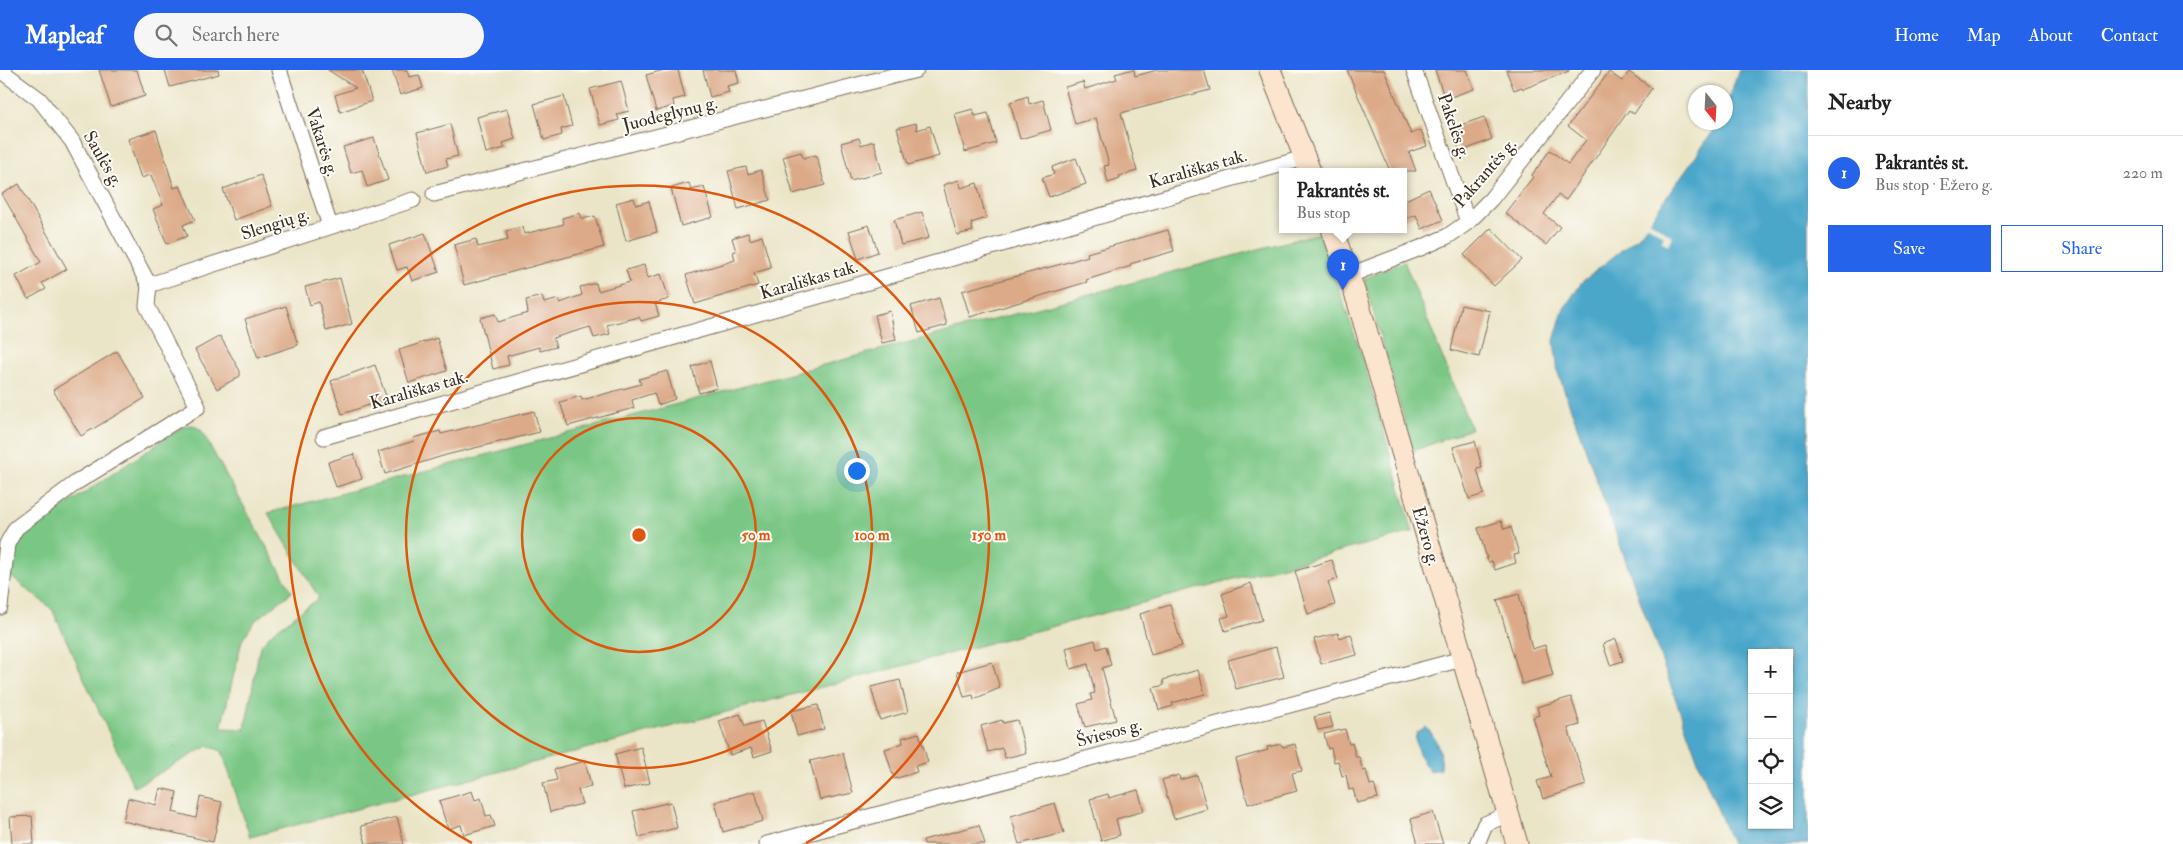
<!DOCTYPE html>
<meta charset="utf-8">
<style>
body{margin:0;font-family:"IM FELL Double Pica",serif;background:#f6f6f6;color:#222}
.controls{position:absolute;right:15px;bottom:15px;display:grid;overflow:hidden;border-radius:0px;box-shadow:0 1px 4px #0004}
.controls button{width:45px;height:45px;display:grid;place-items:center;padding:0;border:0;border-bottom:1px solid #e0e0e0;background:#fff;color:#222;font:25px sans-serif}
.compass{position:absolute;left:1688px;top:15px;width:45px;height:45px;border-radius:50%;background:#fff;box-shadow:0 1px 4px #0004;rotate:162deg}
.you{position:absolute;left:856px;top:400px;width:18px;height:18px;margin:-12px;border:4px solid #fff;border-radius:50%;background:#1a73e8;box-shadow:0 0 0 8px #1a73e833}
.badge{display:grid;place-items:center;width:32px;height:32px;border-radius:50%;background:#2563eb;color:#fff;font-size:16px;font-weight:700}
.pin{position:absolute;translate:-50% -41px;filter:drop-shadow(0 1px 2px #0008)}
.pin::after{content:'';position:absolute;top:26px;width:18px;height:15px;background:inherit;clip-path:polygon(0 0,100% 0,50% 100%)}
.popup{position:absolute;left:1279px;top:98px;width:128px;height:65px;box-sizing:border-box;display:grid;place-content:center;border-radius:0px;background:#fff;filter:drop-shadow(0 1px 4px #0005);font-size:16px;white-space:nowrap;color:#767676}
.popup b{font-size:19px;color:#222}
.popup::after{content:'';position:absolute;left:50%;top:100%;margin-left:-10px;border:10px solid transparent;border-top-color:#fff}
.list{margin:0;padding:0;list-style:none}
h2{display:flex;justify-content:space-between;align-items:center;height:65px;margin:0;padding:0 20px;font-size:21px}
h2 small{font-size:16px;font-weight:400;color:#767676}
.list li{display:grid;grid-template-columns:32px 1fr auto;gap:15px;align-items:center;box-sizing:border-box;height:75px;padding:0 20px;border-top:1px solid #e0e0e0}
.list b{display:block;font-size:19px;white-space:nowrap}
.list p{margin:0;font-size:16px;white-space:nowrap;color:#767676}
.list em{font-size:16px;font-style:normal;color:#767676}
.actions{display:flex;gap:10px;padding:15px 20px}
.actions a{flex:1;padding:11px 0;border:1px solid #2563eb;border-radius:0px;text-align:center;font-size:18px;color:#2563eb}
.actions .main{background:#2563eb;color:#fff}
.icon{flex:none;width:28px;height:28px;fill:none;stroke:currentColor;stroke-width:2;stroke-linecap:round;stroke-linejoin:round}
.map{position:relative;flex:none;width:1808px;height:774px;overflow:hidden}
header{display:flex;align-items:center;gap:30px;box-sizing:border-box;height:70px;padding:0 25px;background:#2563eb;color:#fff}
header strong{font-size:24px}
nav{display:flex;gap:28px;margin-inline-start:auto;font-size:18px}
.search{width:350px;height:45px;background:#f6f6f6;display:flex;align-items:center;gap:12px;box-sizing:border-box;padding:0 18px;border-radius:28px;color:#767676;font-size:19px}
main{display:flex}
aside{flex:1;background:#fff}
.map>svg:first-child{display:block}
.green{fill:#7ac785;stroke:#5a7852}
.water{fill:#4ca7ca;stroke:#446874;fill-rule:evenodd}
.pier{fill:#ebe5c8}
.building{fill:#dcaa88}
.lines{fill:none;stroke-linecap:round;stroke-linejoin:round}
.street-casing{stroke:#796b5a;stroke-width:17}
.secondary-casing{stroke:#796b5a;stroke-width:23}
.street{stroke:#fff;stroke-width:15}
.secondary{stroke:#fce5cf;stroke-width:21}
.ring{fill:none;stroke:#df570d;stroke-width:2.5}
.labels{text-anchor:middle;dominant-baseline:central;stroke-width:4;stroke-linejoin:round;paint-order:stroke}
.street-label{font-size:18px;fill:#3b2a1e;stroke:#fdfcf7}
.centre{fill:#df570d;stroke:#fdfcf7;stroke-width:2.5}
.ring-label{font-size:15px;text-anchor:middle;font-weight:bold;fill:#df570d;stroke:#fdfcf7;stroke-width:4;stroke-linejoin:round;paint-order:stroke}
</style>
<header>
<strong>Mapleaf</strong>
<div class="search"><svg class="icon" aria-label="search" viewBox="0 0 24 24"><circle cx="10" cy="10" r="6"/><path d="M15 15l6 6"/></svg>Search here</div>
<nav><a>Home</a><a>Map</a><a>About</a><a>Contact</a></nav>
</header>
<main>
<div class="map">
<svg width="1808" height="774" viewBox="0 0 1808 774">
<rect width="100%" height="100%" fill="#fdfcf7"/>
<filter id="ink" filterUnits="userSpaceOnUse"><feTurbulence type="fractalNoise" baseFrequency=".02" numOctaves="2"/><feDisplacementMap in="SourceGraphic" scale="10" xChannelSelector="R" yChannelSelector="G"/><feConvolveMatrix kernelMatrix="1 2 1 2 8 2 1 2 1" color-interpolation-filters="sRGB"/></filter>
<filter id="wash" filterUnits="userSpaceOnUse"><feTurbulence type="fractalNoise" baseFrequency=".0096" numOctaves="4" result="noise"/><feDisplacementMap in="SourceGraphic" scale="20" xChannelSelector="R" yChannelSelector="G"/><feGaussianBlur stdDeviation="1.12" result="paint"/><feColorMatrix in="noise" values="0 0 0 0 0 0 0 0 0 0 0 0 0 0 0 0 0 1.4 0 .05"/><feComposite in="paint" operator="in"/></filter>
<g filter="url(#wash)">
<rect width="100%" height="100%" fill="#ebe5c8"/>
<g class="green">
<path d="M1319 163 1360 280 1413 462 250 767 222 681 208 676 134 717 52 539 10 506 14 476 22 465 184 356 193 355 201 360 292 522 255 551 242 570 221 658 245 659 260 576 273 562 319 528 268 443Z"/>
<path d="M1404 191 1471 359 1413 381 1364 209Z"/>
</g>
<g class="water">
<path d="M1739 0H1808V774H1732L1699 694 1558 303 1554 271 1563 240 1582 212 1639 166 1719 53 1726 52V36ZM1752 583H1789V755H1752Z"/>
<path d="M1426 657C1436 665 1443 687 1441 699L1430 701C1422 693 1412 673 1417 662Z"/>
</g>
<path class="pier" d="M1648 150 1673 167 1668 175 1661 171 1664 166 1646 154Z"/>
<g id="blocks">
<g class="building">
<path d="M99 0H137L145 26 111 37Z"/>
<path d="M165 0H218L219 4 170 17Z"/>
<path d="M328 0H362L372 31 340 42 335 25 356 18Z"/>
<path d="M392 0H407L409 7 419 5 423 18 400 25Z"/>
<path d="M664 0H678L685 27 673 30 674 36 656 41 646 5Z"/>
<path d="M703 0H736L739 13 727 16 729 22 710 27Z"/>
<path d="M1130 0H1134L1135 6 1157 0H1204L1210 20 1121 43 1137 101 1119 106 1120 109 1108 113 1104 96 1109 95 1096 48 1075 54 1065 17 1083 12 1085 19 1117 9 1115 4Z"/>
<path d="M1347 0H1384L1411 64 1421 60 1427 76 1409 82 1416 101H1390Z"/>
<path d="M1435 0H1467L1474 19 1445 29Z"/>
<path d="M1506 0H1569V1L1523 19 1522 17 1514 20Z"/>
<path d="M1609 2 1622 11 1629 2 1652 18 1634 44 1629 40 1566 130 1558 125 1544 144 1560 157 1546 175 1505 143 1533 107 1532 105 1550 80 1568 94 1586 70 1568 56Z"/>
<path d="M621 11 629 41 617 44 619 50 600 55 590 19Z"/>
<path d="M564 26 572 56 561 59 562 65 544 70 534 34Z"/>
<path d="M1028 26 1029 34 1043 30 1051 60 1020 69 1010 32Z"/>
<path d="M507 39 515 69 503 73 505 78 486 83 477 47Z"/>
<path d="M973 39 975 46 988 43 996 73 965 82 955 44Z"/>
<path d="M1484 47 1492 69 1460 82 1452 58Z"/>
<path d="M916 53 917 60 930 56 939 86 908 95 897 58Z"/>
<path d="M450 54 458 86 446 89 448 96 427 102 417 63Z"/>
<path d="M156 60 174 118 180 116 195 150 183 155 187 166 167 174 153 139 163 135 151 105 141 108 128 69Z"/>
<path d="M374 68 388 110 367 117 362 100 351 103 343 77Z"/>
<path d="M859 68 861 75 874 71 882 102 851 111 841 73Z"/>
<path d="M801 82 803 88 816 85 825 115 793 124 783 87Z"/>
<path d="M1076 88 1086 114 1049 127 1042 108 1054 104 1052 97Z"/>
<path d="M746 97 748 104 761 100 770 130 738 139 728 101Z"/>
<path d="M261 105 272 136 234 150 223 119Z"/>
<path d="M959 110 961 118 977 113 986 148 971 153 973 161 957 165 943 115Z"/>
<path d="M689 113 691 120 704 117 713 147 681 156 671 118Z"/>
<path d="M19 114 67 199 42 213 46 219 28 229 16 206 41 192 2 124Z"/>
<path d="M1429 119 1443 150 1422 159 1416 145 1403 150V131Z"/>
<path d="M634 128 636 135 649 131 657 162 626 171 616 133Z"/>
<path d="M922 142 929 168 901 175 894 150Z"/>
<path d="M580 143 582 149 595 146 604 177 464 215 454 175 476 169 478 177 508 170 506 161 522 157 524 164 564 154 562 148Z"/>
<path d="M869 155 878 182 858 189 849 161Z"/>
<path d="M1491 158 1522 190 1494 216 1464 185Z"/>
<path d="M1168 160 1174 181 1130 194 1131 196 1086 210 1087 212 970 247 962 221 1065 193 1088 186 1087 183Z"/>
<path d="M425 163 439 202 412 211 407 197 397 200 389 175Z"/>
<path d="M748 163 750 170 762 166 771 198 754 203 758 215 695 234 686 205 735 190 733 182 736 181 732 168Z"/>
<path d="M644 195 648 208 661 204 669 229 655 233 659 246 641 251 639 247 607 255 610 264 594 268 590 257 553 268 556 277 540 281 539 277 507 286 509 295 493 299 480 248 495 244 498 252 528 243 526 230 542 226 544 233 559 229 560 233 582 225 580 217 596 213 598 221 630 212 626 200Z"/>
<path d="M340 208 352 254 326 261 319 232 310 235 305 217Z"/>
<path d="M939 228 947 255 919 263 911 236Z"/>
<path d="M1461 235 1490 241 1479 287 1451 280Z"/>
<path d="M286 236 298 275 258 288 245 249Z"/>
<path d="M890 241 896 270 882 273 875 245Z"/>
<path d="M220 266 240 301V306L217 319 195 280Z"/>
<path d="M437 268 447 301 409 313 399 280Z"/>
<path d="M117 281 145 328 81 366 53 320Z"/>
<path d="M710 291 717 318 699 323 692 297Z"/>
<path d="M375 295 387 329 342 344 331 311Z"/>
<path d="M667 301 675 329 658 335 654 323 632 330 634 338 568 356 560 332 581 326 582 330 641 314 639 309Z"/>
<path d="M534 341 540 362 446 385 385 404 378 382 414 371 413 368 440 361 441 364Z"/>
<path d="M1475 371 1482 398 1477 399 1484 424 1469 429 1453 377Z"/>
<path d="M354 384 362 409 336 417 328 392Z"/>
<path d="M1501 451 1504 459 1511 457 1519 484 1514 485 1516 493 1495 500 1492 491 1488 492 1478 458Z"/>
<path d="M1332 490 1338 509 1328 512 1335 535 1308 544 1295 501Z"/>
<path d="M1251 513 1262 550 1225 561 1221 548 1229 546 1222 524Z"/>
<path d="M1519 524 1532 579 1545 575 1553 605 1522 614 1497 530Z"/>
<path d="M1170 535 1182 576 1151 585 1140 544Z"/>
<path d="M1338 563 1339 568 1351 564 1357 585 1321 594 1314 569Z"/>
<path d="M1616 569 1623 591 1610 595 1603 574Z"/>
<path d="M1095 570 1097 579 1106 576 1111 595 1102 598 1116 650 1085 657 1078 634 1092 630 1090 624 1095 623 1088 594 1071 599 1066 578Z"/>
<path d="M1276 577 1284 607 1236 619 1228 590Z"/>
<path d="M992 592 1000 618 974 629 973 625 964 627 957 602Z"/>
<path d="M1198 600 1205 624 1172 633 1173 636 1159 640 1153 618 1164 615 1163 610Z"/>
<path d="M900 610 908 642 880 650 871 617Z"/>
<path d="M1571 627 1580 655 1568 658 1586 715 1543 729 1537 711 1551 707 1533 647 1539 645 1537 637Z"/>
<path d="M818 635 824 659 797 666 791 641Z"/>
<path d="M1329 643 1333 657 1318 660 1314 647Z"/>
<path d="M740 644 745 656 762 651 772 681 754 687 751 678 730 685 719 651Z"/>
<path d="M1002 650 1003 653 1017 650 1026 683 1005 688 1002 678 988 682 981 656Z"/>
<path d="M1345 659 1349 674 1352 673 1356 687H1359L1363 701 1366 700 1370 715 1374 714 1378 728 1357 733 1353 719 1349 720 1346 705 1342 706 1338 691 1334 692 1331 678 1328 679 1324 664Z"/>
<path d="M919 663 928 692 915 696 917 702 894 709 885 679 903 673 902 668Z"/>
<path d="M1281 674 1283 677 1295 674 1302 701 1292 703 1297 721 1248 734 1236 689 1268 680 1267 677Z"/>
<path d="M641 677 650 713 624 719 615 684Z"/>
<path d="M843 683 853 723 820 730 810 691Z"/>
<path d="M585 691 591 716 578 720 582 734 550 742 543 713 557 710 554 699Z"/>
<path d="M1179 705 1180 710 1197 705 1207 739 1174 749 1162 710Z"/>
<path d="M160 718 177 722 173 742 196 748 200 727 222 732 213 772 123 751 128 728 156 735Z"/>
<path d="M1138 720 1144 741 1116 749 1120 765 1101 771 1090 729 1108 724 1109 728Z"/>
<path d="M472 721 475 730 481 728 486 746 491 745 495 756 464 765 461 755 448 759 439 731Z"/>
<path d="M755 721 763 751 723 762 715 732Z"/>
<path d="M671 732 677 758 639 767 633 741Z"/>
<path d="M1055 733 1064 763 1019 774 1011 746Z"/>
<path d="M1433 742 1443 774H1418L1411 749Z"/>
<path d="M32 746 34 774H12L10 747Z"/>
<path d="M397 747 404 774H366L361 756Z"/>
<path d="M979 755 985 774H924L923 770Z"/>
</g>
</g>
</g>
<g filter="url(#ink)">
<use href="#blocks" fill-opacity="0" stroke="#796b5a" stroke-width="1"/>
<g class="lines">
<defs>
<g id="street">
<path d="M0 0 39 29 72 71 149 215"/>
<path d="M279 0 330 156"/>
<path d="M1414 0 1468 152"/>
<path d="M434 124 916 0"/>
<path d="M1350 205 1423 177 1448 166 1468 152 1491 129 1593 0"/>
<path d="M149 215 413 130"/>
<path d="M324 367 1304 88"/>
<path d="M0 537 7 474 16 458 77 412 198 337 147 236 149 215"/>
<path d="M767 774 1462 589"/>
<path d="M1477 774 1485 754 1508 744"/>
</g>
<g id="secondary">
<path d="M1270 0 1310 101"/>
<path d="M1332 159 1358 232 1517 774"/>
</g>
</defs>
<use href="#street" class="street-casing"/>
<use href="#secondary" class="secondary-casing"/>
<use href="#street" class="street"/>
<use href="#secondary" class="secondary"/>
</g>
</g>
<g class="ring">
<circle cx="639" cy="465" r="117"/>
<circle cx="639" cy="465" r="233"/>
<path d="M472 773A350 350 0 1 1 806 773"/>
</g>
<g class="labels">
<g class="street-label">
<text transform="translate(670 44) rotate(-14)">Juodeglynų g.</text>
<text transform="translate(1454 56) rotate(71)">Pakelės g.</text>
<text transform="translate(322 72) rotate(72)">Vakarės g.</text>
<text transform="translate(103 89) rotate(60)">Saulės g.</text>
<text transform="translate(1198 99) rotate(-16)">Karališkas tak.</text>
<text transform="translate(1485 103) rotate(-49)">Pakrantės g.</text>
<text transform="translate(275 154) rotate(-18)">Slengių g.</text>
<text transform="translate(809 210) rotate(-16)">Karališkas tak.</text>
<text transform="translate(419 320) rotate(-16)">Karališkas tak.</text>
<text transform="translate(1426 466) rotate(74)">Ežero g.</text>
<text transform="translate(1109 663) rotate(-15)">Šviesos g.</text>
</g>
</g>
<circle cx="639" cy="465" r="8" class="centre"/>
<g class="ring-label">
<text x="756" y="470">50 m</text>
<text x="872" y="470">100 m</text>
<text x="989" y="470">150 m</text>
</g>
</svg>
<div class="controls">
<button>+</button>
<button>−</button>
<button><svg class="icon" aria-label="locate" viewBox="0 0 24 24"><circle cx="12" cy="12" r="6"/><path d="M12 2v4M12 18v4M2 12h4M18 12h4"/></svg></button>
<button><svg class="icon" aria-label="layers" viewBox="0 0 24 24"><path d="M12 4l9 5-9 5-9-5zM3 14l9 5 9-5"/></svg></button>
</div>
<svg class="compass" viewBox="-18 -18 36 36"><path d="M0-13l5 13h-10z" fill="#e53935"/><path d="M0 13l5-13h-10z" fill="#767676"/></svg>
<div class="you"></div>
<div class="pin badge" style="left:1343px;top:220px">1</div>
<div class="popup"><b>Pakrantės st.</b>Bus stop</div>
</div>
<aside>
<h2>Nearby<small></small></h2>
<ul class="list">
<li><span class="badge">1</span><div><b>Pakrantės st.</b><p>Bus stop · Ežero g.</p></div><em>220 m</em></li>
</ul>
<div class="actions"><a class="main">Save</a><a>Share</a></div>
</aside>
</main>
